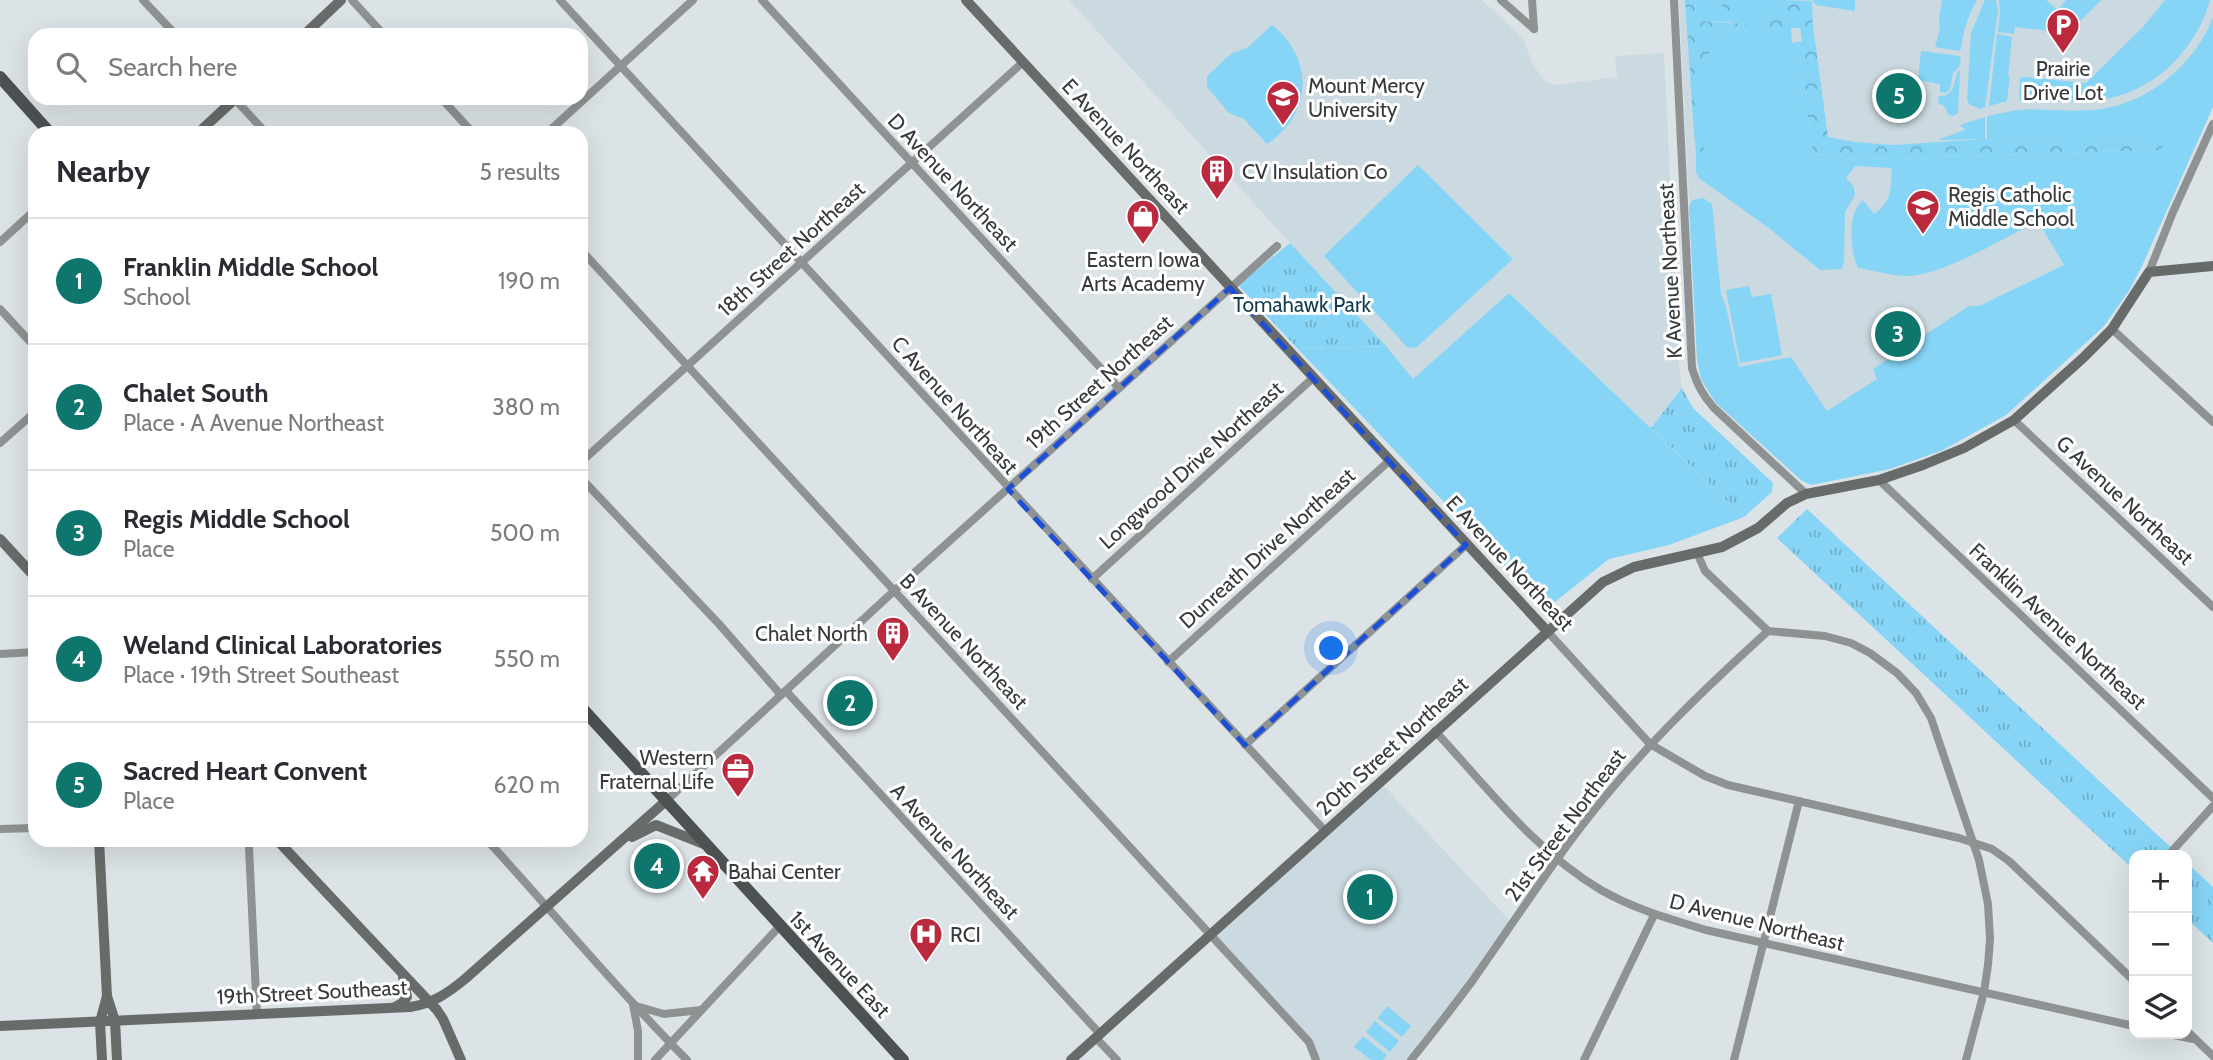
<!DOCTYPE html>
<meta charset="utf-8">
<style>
body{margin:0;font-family:Cabin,sans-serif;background:#f7f7f7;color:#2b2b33}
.controls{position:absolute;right:21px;bottom:21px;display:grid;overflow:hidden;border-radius:14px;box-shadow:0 7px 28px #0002}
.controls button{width:63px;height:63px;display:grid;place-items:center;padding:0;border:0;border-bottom:2px solid #e1e1e2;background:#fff;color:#2b2b33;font:35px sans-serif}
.you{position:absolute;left:1332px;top:649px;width:24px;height:24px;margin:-18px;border:5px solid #fff;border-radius:50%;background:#1a73e8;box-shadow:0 0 0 10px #1a73e833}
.badge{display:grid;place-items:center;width:46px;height:46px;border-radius:50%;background:#0f766e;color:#fff;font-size:23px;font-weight:700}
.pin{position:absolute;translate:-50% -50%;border:4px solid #fff;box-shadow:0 2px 7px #0006}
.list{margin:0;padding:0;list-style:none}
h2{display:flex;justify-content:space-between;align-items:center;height:91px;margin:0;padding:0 28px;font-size:30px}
h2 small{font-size:23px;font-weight:400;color:#7c7c81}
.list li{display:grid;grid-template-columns:46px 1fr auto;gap:21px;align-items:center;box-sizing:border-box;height:126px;padding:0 28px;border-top:2px solid #e1e1e2}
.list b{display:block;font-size:26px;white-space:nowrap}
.list p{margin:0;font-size:23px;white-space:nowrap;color:#7c7c81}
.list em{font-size:23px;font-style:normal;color:#7c7c81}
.icon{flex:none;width:38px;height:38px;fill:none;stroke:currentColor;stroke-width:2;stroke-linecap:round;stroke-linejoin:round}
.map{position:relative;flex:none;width:2213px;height:1060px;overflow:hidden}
.search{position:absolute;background:#fff;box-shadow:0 7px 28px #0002;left:28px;top:28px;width:560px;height:77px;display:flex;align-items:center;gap:18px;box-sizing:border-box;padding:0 24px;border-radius:21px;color:#7c7c81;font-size:26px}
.panel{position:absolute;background:#fff;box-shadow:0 7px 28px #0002;left:28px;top:126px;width:560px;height:721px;border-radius:21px}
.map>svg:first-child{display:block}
.built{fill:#cbd9e0}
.grass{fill:#86d5f6}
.forest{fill:url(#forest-crowns)}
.park{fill:url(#park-tufts)}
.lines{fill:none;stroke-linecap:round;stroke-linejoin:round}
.street{stroke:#8f9292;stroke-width:8}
.secondary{stroke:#676c6b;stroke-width:10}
.primary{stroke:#4c5151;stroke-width:12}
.marked{fill:none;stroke:#1d4ed8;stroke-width:5;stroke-dasharray:14 9;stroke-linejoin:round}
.labels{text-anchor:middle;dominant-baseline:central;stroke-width:6;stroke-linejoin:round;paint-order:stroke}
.poi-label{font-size:21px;fill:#373a3b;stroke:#fff;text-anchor:start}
.street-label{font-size:21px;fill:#373a3b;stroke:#fff}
.park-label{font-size:21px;fill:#143e4e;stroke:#fff}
</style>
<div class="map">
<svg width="2213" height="1060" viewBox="0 0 2213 1060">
<defs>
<pattern id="forest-crowns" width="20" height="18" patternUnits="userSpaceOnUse" patternTransform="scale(1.75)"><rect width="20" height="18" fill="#86d5f6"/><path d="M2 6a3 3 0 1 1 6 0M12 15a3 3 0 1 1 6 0" fill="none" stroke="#6eaec8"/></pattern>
<pattern id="park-tufts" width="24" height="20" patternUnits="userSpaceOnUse" patternTransform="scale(1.75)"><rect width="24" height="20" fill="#86d5f6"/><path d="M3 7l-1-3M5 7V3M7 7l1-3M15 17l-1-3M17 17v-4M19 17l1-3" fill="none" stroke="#6eaec8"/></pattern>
</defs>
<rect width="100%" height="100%" fill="#dce3e6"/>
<g class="built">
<path d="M1069 0H1482L1523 38 1532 63 1543 79 1553 85 1617 77 1615 56 1664 53 1679 366 1682 388 1651 428 1509 293 1413 379 1386 346 1290 243Z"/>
<path d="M1679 0H2213V107L2142 266 2130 289 2104 326 2087 342 2006 415 1943 450 1890 469 1811 485 1801 480 1715 402 1701 379 1697 359Z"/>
<path d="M1380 782 1510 921 1472 981 1410 1060H1316L1309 1042 1210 935Z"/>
</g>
<g class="grass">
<path d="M1695 0H1721L1723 12 1744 13 1749 0H1782L1761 21 1760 28H1791L1792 43 1798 42 1813 154 1866 159 2160 150 2162 141 1987 139V118L1988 116C1998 114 2009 111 2020 110 2046 108 2074 113 2101 109 2150 102 2196 63 2213 17V107L2142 266 2130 289 2104 326 2006 415 1943 450 1890 469 1811 485 1801 480 1715 402 1701 379 1697 359 1689 207 1692 200 1703 198 1712 204 1721 294 1726 307 1739 367 1791 357 1827 411 1877 379 1873 369 1969 306H1979L2064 265 2038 221C2004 238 1944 275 1907 276 1891 276 1873 270 1858 268 1850 252 1847 212 1863 200L1874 214C1892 201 1891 189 1892 168L1855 166 1846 178 1854 187 1855 195 1845 212 1844 261 1842 269 1820 270 1770 229 1699 178 1696 172V152L1700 153 1696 75C1701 55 1717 55 1717 31L1747 29 1731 22 1701 21 1696 10Z"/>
<path d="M1812 0H1855V11L1816 5Z"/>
<path d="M1942 0H1977C1968 16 1963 31 1961 49L1959 51 1935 47 1940 29 1939 19Z"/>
<path d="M1985 0H1996L1998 10 1985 107 1981 109 1970 105 1967 100 1971 33Z"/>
<path d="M1999 0H2046L2058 10 2066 0H2101L2068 33 2015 27 2014 34 1998 32 2000 11Z"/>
<path d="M2165 0H2210C2198 46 2157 89 2110 98 2082 104 2051 101 2023 102L2020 100 2019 93 2020 78 2025 77 2086 83 2143 27Z"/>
<path d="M1272 25C1315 59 1312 114 1267 144L1244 119 1229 113 1207 87V76L1232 53 1247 48Z"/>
<path d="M1997 34 2012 37 2008 75 2010 76 2007 101 1989 106Z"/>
<path d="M1921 51 1959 56 1961 58 1959 67 1953 73 1950 89 1946 93 1940 92V84L1918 80Z"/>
<path d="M1958 71H1960L1958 113 1953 116 1949 115 1944 106 1938 103 1939 96C1955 97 1953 83 1958 71Z"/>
<path d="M1985 117V139L1940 140V139L1965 130 1960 125Z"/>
<path d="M1418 165 1513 259 1417 347 1408 348 1324 256Z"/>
<path d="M1749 286 1752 297 1771 294 1782 355 1740 363 1726 290Z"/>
<path d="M1509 293 1744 517 1669 545 1609 559 1546 609 1298 349 1386 346 1413 379Z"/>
<path d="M1387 1006 1411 1026 1402 1037 1378 1018Z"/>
<path d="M1375 1021 1399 1041 1390 1052 1366 1032Z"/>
<path d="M1363 1036 1387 1055 1383 1060H1371L1354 1047Z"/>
</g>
<g class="forest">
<path d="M1685 0H1695L1696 10 1701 21 1745 24 1748 29 1717 31C1717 55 1701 55 1696 75L1704 149 1700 154 1696 152 1694 134Z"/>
<path d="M1721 0H1749V1L1744 13 1737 18 1728 17 1723 12Z"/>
<path d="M1782 0 1812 1 1813 26 1828 137 1854 142 1893 145 1985 139 2162 141 2163 146 2160 150 1866 159 1813 154 1798 42H1802L1800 28H1760L1761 21Z"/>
</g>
<g class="park">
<path d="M1290 243 1386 346 1298 349 1238 285Z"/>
<path d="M1682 388 1693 408 1773 483 1772 492 1744 517 1651 428Z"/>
<path d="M1807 509 2179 855H2134V870L1777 538Z"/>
<path d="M2187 863 2213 887V943L2187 919Z"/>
</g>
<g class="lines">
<g class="street">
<path d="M143 0 176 35"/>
<path d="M352 0 384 35"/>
<path d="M560 0 1326 832"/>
<path d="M762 0 1119 388"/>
<path d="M1501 0 1534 29"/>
<path d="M1532 0 1534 29"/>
<path d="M1674 0 1692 368C1697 384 1702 394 1713 407L1806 494"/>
<path d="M234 98 266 133"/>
<path d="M441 98 473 133"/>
<path d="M547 133 693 0"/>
<path d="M0 242 35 210"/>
<path d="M581 250 1309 1042 1316 1060"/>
<path d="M2149 272 2173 212 2213 124"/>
<path d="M0 309 35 347"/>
<path d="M2112 329 2213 422"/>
<path d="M2014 420 2213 607"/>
<path d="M0 443 35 412"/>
<path d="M581 462 1023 62"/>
<path d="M581 478 719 624 781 695"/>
<path d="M1879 480 2213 798"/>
<path d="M1697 553 1705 571 1768 631 1825 636 1851 643 1870 653 1897 673 1916 693 1931 718 1979 860 1988 904 1990 939 1988 965 1984 992 1966 1060"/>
<path d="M1092 579 1314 377"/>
<path d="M1547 631 1650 744 1705 776 1728 785 1959 838 1992 849 2009 861 2134 981"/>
<path d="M0 654 35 652"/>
<path d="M1168 662 1389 461"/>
<path d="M786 691 1100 1034"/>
<path d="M1435 731C1487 787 1535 851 1601 890 1634 909 1670 919 1706 930L2134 1026"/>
<path d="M1245 745 1466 545"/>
<path d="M667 800 894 591 1277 246"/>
<path d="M0 829 35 828"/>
<path d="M487 840C554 913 617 990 687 1060"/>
<path d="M249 848 257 1015"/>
<path d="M2173 850 2213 806"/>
<path d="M633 1004 638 1031V1060"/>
<path d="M636 1006 664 1014 701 1010"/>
<path d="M2187 1031 2213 1056"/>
<path d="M2169 1034 2193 1039"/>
<path d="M1096 1038 1117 1060"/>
<path d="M655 1060 779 927"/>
<path d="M1411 1060C1432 1034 1453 1007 1473 980 1516 919 1556 856 1604 798 1654 737 1710 684 1768 631"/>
<path d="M1584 1060 1654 915"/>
<path d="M1734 1060 1799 801"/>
</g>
<g class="secondary">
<path d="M966 0 1547 631"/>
<path d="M304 35 341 0"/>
<path d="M198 133 236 98"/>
<path d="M0 539 35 577"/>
<path d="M632 837 656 825 704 844"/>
<path d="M99 840 107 996 115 1021 117 1060"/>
<path d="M277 840 437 1010 443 1019 461 1060"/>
<path d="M395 1007 402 1003 407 997 403 977"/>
<path d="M0 1026 410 1007C432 1004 448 993 465 979L667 800"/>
<path d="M102 1060 100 1022 107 996"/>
<path d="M1071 1060 1603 582 1634 567 1722 547 1758 528 1787 503 1806 494 1879 480 1923 465 1964 448 2014 420 2083 358 2112 329 2149 272 2213 266"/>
</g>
<g class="primary">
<path d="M0 77 50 133"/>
<path d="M581 707 903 1060"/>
</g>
</g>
<path class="marked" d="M1230 288 1466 545 1245 745 1008 489Z"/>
<defs>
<symbol id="parking-pin" viewBox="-11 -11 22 30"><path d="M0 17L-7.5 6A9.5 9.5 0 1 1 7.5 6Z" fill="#ba293d" stroke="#fff"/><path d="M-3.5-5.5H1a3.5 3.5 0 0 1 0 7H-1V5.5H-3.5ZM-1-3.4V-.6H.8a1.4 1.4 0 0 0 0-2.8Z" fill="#fff"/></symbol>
<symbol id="university-pin" viewBox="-11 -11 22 30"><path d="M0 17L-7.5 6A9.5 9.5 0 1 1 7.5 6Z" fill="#ba293d" stroke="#fff"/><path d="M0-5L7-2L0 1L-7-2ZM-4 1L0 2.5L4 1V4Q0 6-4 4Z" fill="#fff"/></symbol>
<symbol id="building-pin" viewBox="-11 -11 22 30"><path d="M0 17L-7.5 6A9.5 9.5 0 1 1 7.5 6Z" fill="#ba293d" stroke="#fff"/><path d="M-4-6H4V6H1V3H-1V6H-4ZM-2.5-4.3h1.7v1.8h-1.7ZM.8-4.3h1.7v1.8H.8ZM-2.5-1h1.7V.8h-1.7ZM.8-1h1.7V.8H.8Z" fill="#fff"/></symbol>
<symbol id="school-pin" viewBox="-11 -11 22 30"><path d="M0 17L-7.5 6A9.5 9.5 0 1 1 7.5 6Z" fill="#ba293d" stroke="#fff"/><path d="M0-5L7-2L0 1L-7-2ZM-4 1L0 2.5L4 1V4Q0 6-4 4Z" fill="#fff"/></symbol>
<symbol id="shop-pin" viewBox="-11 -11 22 30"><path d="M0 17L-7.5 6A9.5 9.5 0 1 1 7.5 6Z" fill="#ba293d" stroke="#fff"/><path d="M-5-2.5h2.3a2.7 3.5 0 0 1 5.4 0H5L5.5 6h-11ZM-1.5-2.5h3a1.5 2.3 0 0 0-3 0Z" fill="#fff"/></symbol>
<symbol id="office-pin" viewBox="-11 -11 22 30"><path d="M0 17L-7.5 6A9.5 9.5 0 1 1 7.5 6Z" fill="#ba293d" stroke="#fff"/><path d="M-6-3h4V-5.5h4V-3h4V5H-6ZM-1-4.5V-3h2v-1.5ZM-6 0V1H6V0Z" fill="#fff"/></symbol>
<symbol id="temple-pin" viewBox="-11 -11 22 30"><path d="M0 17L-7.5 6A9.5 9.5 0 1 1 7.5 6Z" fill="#ba293d" stroke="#fff"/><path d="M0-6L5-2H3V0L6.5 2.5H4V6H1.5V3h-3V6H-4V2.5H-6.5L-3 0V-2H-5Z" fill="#fff"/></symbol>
<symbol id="hospital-pin" viewBox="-11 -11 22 30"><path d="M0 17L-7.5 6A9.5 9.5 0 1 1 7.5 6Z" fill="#ba293d" stroke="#fff"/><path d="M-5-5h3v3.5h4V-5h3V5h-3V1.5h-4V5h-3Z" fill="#fff"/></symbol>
</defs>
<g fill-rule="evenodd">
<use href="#parking-pin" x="2044" y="6" width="38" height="52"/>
<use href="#university-pin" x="1264" y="78" width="38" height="52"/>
<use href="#building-pin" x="1198" y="152" width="38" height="52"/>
<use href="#school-pin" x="1904" y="187" width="38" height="52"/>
<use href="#shop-pin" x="1124" y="197" width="38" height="52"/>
<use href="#building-pin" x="874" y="614" width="38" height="52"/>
<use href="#office-pin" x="719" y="750" width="38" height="52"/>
<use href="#temple-pin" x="684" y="852" width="38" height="52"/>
<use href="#hospital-pin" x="907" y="915" width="38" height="52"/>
</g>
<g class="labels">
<g class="poi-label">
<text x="2063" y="68" text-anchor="middle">Prairie<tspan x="2063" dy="24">Drive Lot</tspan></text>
<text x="1308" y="85">Mount Mercy<tspan x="1308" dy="24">University</tspan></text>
<text x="1242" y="171">CV Insulation Co</text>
<text x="1948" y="194">Regis Catholic<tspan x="1948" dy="24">Middle School</tspan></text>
<text x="1143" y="259" text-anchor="middle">Eastern Iowa<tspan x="1143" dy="24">Arts Academy</tspan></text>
<text x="868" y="633" text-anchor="end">Chalet North</text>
<text x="714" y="757" text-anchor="end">Western<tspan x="714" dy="24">Fraternal Life</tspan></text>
<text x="728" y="871">Bahai Center</text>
<text x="950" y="934">RCI</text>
</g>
<g class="street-label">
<text transform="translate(1126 146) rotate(47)">E Avenue Northeast</text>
<text transform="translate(953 182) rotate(47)">D Avenue Northeast</text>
<text transform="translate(791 249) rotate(-42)">18th Street Northeast</text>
<text transform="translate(1670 271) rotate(-93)">K Avenue Northeast</text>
<text transform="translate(1099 382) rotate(-42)">19th Street Northeast</text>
<text transform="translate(955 405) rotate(48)">C Avenue Northeast</text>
<text transform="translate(1191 465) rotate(-42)">Longwood Drive Northeast</text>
<text transform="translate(2125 500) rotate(43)">G Avenue Northeast</text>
<text transform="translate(1267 548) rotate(-42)">Dunreath Drive Northeast</text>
<text transform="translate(1510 563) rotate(47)">E Avenue Northeast</text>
<text transform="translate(2058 626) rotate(43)">Franklin Avenue Northeast</text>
<text transform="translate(964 641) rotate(47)">B Avenue Northeast</text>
<text transform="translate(1392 746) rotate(-42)">20th Street Northeast</text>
<text transform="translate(1565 825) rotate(-53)">21st Street Northeast</text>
<text transform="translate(955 851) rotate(47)">A Avenue Northeast</text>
<text transform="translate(1757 922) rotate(14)">D Avenue Northeast</text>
<text transform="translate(840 964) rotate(47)">1st Avenue East</text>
<text transform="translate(312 992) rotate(-3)">19th Street Southeast</text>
</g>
<g class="park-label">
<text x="1302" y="304">Tomahawk Park</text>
</g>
</g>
</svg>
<div class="controls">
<button>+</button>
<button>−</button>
<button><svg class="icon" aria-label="layers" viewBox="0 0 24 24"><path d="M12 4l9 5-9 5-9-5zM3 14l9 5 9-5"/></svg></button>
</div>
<div class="you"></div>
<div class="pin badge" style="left:1370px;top:897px">1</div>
<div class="pin badge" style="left:850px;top:703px">2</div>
<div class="pin badge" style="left:1898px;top:334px">3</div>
<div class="pin badge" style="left:657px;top:866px">4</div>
<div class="pin badge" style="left:1899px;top:96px">5</div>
<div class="search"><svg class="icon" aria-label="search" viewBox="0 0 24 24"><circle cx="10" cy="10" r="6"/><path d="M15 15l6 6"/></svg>Search here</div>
<section class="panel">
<h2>Nearby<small>5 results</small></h2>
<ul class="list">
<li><span class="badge">1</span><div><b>Franklin Middle School</b><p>School</p></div><em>190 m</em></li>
<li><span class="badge">2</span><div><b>Chalet South</b><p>Place · A Avenue Northeast</p></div><em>380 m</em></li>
<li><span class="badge">3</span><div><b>Regis Middle School</b><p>Place</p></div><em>500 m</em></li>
<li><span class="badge">4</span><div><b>Weland Clinical Laboratories</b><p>Place · 19th Street Southeast</p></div><em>550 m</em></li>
<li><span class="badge">5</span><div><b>Sacred Heart Convent</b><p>Place</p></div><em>620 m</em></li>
</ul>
</section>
</div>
